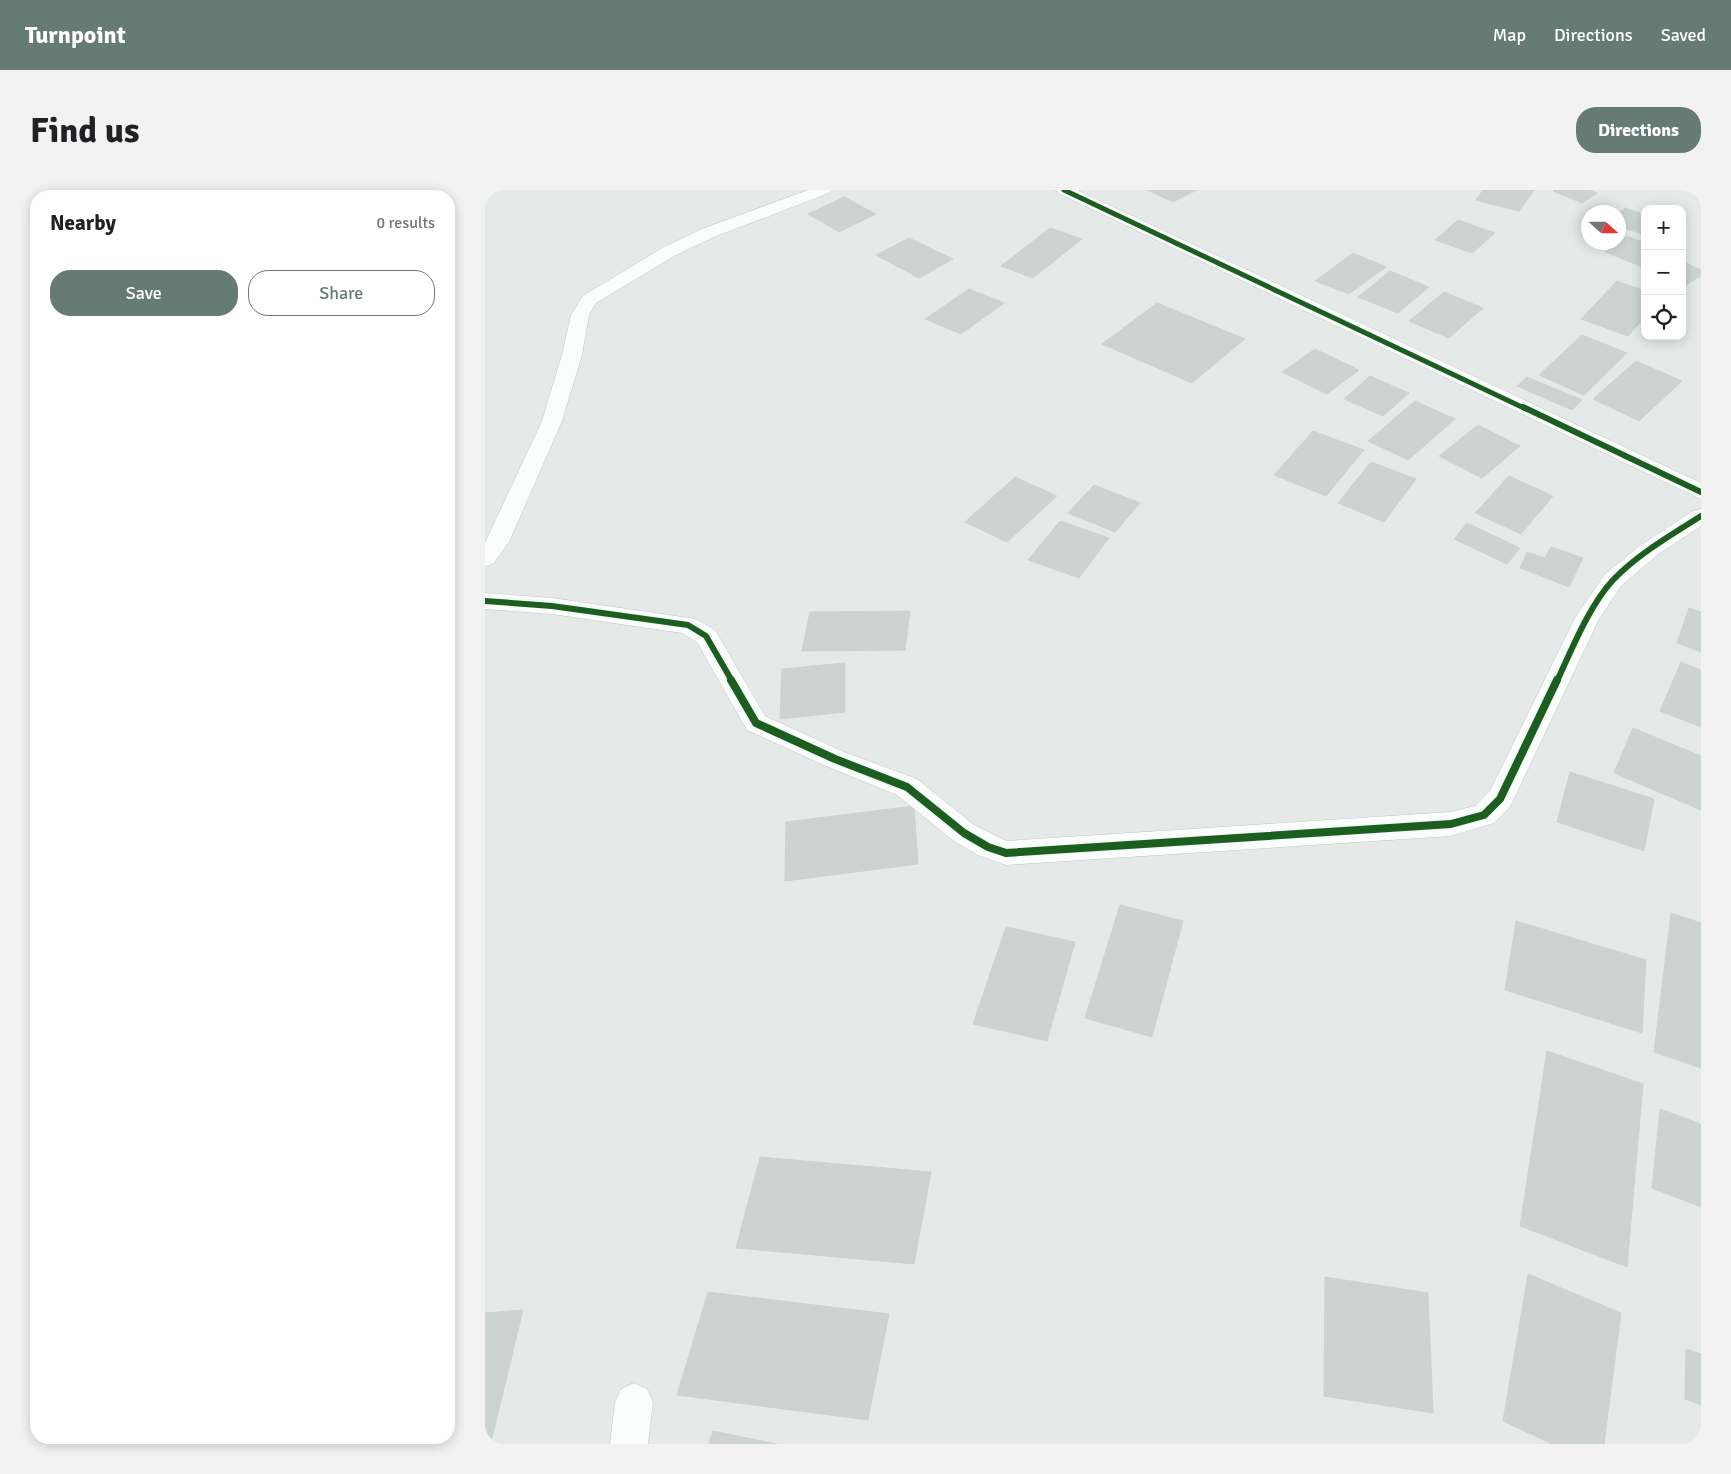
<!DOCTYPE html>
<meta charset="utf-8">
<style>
body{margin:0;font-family:Signika,sans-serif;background:#f2f2f2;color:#202124}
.controls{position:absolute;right:15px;top:15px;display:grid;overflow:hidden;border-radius:10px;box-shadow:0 2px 12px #0003}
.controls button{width:45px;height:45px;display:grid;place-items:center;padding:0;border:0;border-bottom:1px solid #e0e0e0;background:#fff;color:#202124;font:25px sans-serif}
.compass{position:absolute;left:1096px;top:15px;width:45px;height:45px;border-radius:50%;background:#fff;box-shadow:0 2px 12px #0003;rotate:111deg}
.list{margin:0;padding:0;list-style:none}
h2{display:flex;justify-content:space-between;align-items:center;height:65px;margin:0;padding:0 20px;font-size:21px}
h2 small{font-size:16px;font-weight:400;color:#757577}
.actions{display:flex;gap:10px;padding:15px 20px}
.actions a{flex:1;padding:11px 0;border:1px solid #667b74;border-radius:20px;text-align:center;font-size:18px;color:#667b74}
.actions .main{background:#667b74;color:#fff}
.icon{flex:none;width:28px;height:28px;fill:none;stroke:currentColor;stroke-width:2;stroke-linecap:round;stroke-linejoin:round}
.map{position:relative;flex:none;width:1216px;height:1254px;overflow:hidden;border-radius:20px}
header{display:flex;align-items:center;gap:30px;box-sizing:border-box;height:70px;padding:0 25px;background:#667b74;color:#fff}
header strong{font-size:24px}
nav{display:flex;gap:28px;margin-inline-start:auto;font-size:18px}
.intro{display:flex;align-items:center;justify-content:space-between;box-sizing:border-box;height:120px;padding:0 30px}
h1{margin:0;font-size:35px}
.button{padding:12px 22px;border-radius:20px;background:#667b74;color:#fff;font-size:18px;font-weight:700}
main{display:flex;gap:30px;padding:0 30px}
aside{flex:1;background:#fff;border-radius:20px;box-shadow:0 2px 12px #0003}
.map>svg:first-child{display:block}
.building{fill:#cdd3d1;stroke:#cdd3d1}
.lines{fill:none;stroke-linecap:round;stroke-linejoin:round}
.minor-casing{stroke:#c2c7c5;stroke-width:1}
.minor{fill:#fbfcfc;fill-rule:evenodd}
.cycleway-far2-casing{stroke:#f3f9f6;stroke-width:7}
.cycleway-far1-casing{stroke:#f3f9f6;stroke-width:9}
.cycleway-casing{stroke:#f3f9f6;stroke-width:11}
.cycleway-far2{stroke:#1b5e20;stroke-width:5}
.cycleway-far1{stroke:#1b5e20;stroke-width:6}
.cycleway{stroke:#1b5e20;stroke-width:8}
</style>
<header>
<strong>Turnpoint</strong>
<nav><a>Map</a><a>Directions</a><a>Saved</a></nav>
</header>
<div class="intro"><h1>Find us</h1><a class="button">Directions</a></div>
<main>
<aside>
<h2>Nearby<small>0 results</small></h2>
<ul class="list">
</ul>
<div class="actions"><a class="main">Save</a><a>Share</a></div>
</aside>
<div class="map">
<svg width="1216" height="1254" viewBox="0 0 1216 1254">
<rect width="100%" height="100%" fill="#e5eae8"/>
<g class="building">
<path d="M662 0H712L688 12Z"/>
<path d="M998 0H1049L1034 21 991 10Z"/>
<path d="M1070 0H1104L1112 3 1097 13 1068 1Z"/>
<path d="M359 7 391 24 354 42 323 24Z"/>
<path d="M1140 18 1160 25V45L1134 36V23Z"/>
<path d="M973 30 1010 43 987 63 950 50Z"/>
<path d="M565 38 597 49 548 88 516 76Z"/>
<path d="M1142 46 1160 53V78L1120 62Z"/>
<path d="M424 48 468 69 434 88 391 65Z"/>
<path d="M868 63 901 77 864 104 830 91Z"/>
<path d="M1201 73 1216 80V86L1199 96 1197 95V75Z"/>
<path d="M905 81 944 97 913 123 873 107Z"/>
<path d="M1132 91 1160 101V127L1143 146 1096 129Z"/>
<path d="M484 99 519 113 476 144 440 129Z"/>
<path d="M959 102 998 118 964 148 924 131Z"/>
<path d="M672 113 760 149 707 193 617 154Z"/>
<path d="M1097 145 1142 163 1099 205 1054 185Z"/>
<path d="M830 159 874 180 842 204 797 182Z"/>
<path d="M1151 171 1197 191 1154 231 1108 209Z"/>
<path d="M885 186 924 203 898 226 859 209Z"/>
<path d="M1042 187 1097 210 1087 220 1032 196Z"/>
<path d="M930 211 970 229 923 270 883 251Z"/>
<path d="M993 235 1035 256 997 288 954 266Z"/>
<path d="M828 241 879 260 841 306 789 285Z"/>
<path d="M886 272 931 289 899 332 853 313Z"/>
<path d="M1024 286 1068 306 1036 344 990 323Z"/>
<path d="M530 287 572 306 522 352 480 332Z"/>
<path d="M609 295 655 313 630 342 583 323Z"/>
<path d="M575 331 624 348 594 388 543 370Z"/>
<path d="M982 333 1035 358 1022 374 969 349Z"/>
<path d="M1066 357 1098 368 1084 397 1035 378 1042 362 1060 368Z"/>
<path d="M1204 418 1216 422V462L1192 453Z"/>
<path d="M425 421 420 460 317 461 325 422Z"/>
<path d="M1196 472 1216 480V537L1175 521Z"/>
<path d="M360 473V522L295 529 297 479Z"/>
<path d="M1148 538 1216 566V620L1129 583Z"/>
<path d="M1085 582 1169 609 1159 661 1072 632Z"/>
<path d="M429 616 433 674 300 691 301 632Z"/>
<path d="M635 715 698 731 667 847 600 828Z"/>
<path d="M1186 723 1216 733V878L1169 862Z"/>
<path d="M1031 731 1161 770 1157 843 1020 800Z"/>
<path d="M521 737 590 752 562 851 488 834Z"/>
<path d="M1062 861 1158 894 1142 1077 1035 1036Z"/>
<path d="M1175 919 1216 934V1017L1167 998Z"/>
<path d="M275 967 446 982 429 1074 251 1058Z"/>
<path d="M1043 1084 1136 1123 1119 1254H1067L1018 1231Z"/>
<path d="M840 1087 943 1103 948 1223 839 1206Z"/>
<path d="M223 1102 404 1124 383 1230 192 1205Z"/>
<path d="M38 1120 7 1248 5 1254H0V1123Z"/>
<path d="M1201 1159 1216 1164V1215L1200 1209Z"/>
<path d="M228 1241 292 1254H224Z"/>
</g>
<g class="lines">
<defs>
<g id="minor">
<path d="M323 0H346L344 3 229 47 191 65 111 113 104 125 97 165 77 231 24 352 8 374 0 376V353L57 231 77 165 86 125 98 106 179 57 217 39Z"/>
<path d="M571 0H592L1216 293V309L573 3Z"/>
<path d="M1216 319V336L1172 365 1136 396 1113 431 1025 617 1009 633 966 646 521 675 493 665 469 651 412 605 341 576 262 540 212 452 197 443 67 424 0 419V403L67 408 211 429 230 440 280 526 359 562 432 589 489 635 521 651 966 622 990 616 1005 601 1090 428 1120 384 1156 355 1208 321Z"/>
<path d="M149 1193 162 1199 168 1212 163 1254H125L130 1212 136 1199Z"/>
</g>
</defs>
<use href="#minor" class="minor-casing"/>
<use href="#minor" class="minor"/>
<defs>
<path id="cycleway-far2" d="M579 0 1041 219"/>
<g id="cycleway-far1">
<path d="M1038 217 1216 302"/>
<path d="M0 411 67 416 203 435 221 446 247 491"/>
<path d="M1072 491C1087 459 1104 416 1128 390 1153 364 1186 345 1216 326"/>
</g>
<path id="cycleway" d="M246 490 271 533 350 569 422 597 479 643 503 657 521 663 966 634 999 625 1015 609 1072 490"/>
</defs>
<use href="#cycleway-far2" class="cycleway-far2-casing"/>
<use href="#cycleway-far1" class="cycleway-far1-casing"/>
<use href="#cycleway" class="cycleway-casing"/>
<use href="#cycleway-far2" class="cycleway-far2"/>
<use href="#cycleway-far1" class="cycleway-far1"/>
<use href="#cycleway" class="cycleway"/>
</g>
</svg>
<div class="controls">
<button>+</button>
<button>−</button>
<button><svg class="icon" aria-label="locate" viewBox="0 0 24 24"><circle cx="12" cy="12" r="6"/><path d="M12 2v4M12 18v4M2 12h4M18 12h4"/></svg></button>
</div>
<svg class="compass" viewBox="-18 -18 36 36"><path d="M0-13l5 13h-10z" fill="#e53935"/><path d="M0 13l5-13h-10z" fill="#757577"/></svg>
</div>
</main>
